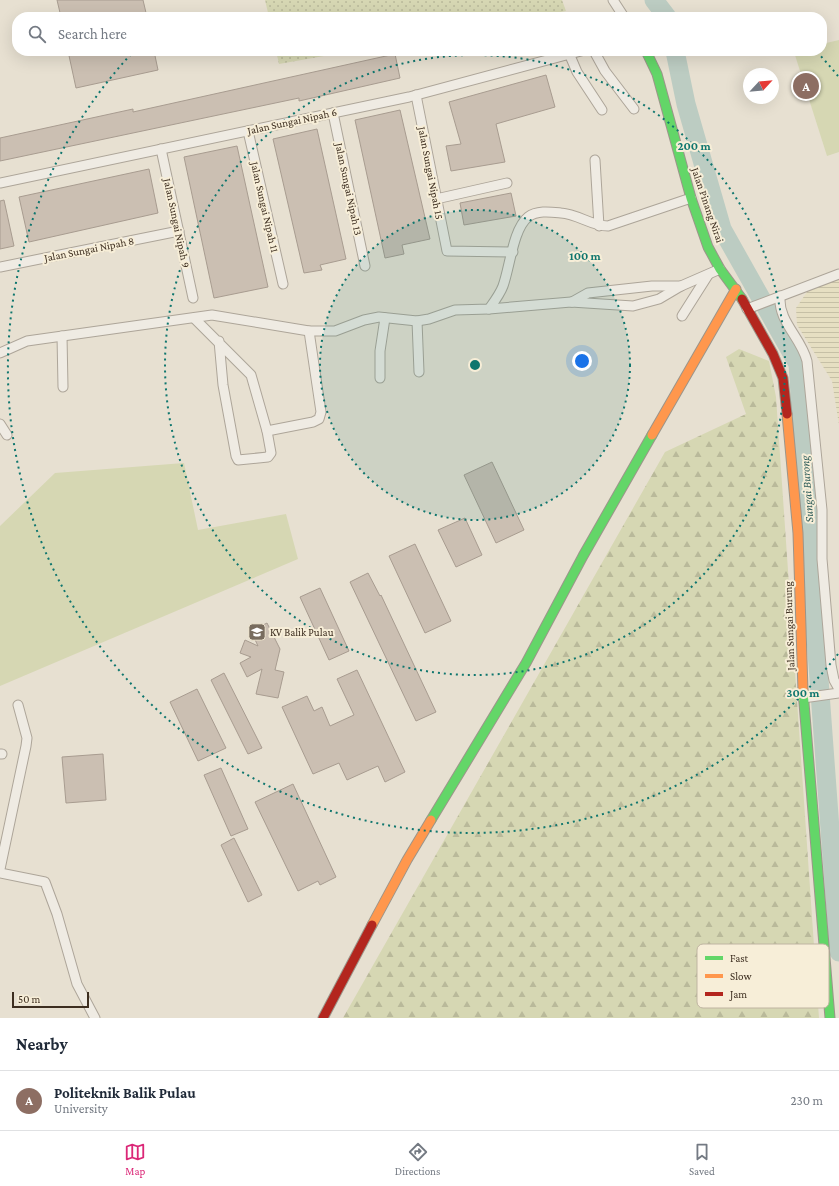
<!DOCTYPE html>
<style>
body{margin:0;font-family:"Crimson Pro",serif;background:#f2f2f3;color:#1f2937}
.compass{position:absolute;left:743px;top:68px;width:36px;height:36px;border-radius:50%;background:#fff;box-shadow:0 4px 16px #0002;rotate:64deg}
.scale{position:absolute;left:12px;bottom:10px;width:77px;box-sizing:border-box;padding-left:4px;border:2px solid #3d2e20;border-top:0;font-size:11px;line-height:14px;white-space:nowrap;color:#3d2e20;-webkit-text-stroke:3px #f7eed8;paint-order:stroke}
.you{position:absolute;left:582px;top:361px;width:14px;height:14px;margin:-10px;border:3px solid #fff;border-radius:50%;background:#1a73e8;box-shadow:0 0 0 6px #1a73e833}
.badge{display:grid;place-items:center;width:26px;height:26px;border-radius:50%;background:#db2777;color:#fff;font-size:13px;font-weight:700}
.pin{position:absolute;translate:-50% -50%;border:2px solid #fff;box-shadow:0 1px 4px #0006}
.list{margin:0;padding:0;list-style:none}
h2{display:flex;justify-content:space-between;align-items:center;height:52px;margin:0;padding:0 16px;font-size:17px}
h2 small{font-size:13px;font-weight:400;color:#747a83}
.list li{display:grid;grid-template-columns:26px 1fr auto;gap:12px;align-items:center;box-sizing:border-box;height:60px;padding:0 16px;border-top:1px solid #e0e1e3}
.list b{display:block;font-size:15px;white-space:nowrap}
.list p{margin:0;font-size:13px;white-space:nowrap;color:#747a83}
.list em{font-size:13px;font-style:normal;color:#747a83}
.icon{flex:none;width:22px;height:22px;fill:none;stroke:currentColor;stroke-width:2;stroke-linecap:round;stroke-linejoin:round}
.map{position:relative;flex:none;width:839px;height:1018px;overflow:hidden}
.search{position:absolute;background:#fff;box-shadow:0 4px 16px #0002;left:12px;right:12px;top:12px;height:44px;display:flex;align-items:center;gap:10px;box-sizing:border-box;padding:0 14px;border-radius:16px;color:#747a83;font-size:15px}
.sheet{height:112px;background:#fff}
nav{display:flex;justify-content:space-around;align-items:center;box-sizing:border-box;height:56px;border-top:1px solid #e0e1e3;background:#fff;font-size:11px;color:#747a83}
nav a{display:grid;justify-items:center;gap:2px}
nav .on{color:#db2777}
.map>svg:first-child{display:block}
.farmland{fill:url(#farmland-rules)}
.grass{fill:url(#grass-dots)}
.forest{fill:url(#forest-firs)}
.garden{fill:#d6d7b3}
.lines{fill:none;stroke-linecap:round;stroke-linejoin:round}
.river{stroke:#bcccc2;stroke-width:19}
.building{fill:#cbbfb2;stroke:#a89c90}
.street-casing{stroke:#ada599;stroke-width:11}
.fast-casing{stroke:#9c958a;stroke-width:11}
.slow-casing{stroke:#9c958a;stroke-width:11}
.jam-casing{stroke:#9c958a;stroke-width:11}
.street{stroke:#efebe3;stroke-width:9}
.fast{stroke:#63d668;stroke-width:9}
.slow{stroke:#ff974d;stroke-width:9}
.jam{stroke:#b3261e;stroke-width:9}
.ring{fill:none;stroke:#0f766e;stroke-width:2;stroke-dasharray:2 4}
.labels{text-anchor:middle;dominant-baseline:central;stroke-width:4;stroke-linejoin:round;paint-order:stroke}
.street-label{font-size:11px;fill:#3d2e20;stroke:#f7eed8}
.poi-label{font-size:11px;fill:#3d2e20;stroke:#f7eed8;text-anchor:start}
.water-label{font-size:12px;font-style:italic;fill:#2f5d5a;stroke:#f7eed8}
.key{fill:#f7eed8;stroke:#bfb4a1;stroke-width:1}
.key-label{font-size:11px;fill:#3d2e20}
.centre{fill:#0f766e;stroke:#f7eed8;stroke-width:2}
.ring-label{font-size:12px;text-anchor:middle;font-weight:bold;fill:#0f766e;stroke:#f7eed8;stroke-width:4;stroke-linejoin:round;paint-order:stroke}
</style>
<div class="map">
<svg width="839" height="1018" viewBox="0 0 839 1018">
<defs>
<pattern id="farmland-rules" width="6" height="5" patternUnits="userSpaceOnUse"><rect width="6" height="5" fill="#e6dfc2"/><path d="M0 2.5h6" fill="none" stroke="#c6c0a6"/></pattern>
<pattern id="grass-dots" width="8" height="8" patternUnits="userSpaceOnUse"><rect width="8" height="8" fill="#d6d7b3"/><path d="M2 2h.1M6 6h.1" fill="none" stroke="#b9b99a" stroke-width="1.8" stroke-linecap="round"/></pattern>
<pattern id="forest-firs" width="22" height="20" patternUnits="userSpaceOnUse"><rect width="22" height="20" fill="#d6d7b3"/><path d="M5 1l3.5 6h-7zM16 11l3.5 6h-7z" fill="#b9b99a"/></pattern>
</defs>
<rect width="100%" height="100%" fill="#e7e0d1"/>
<path class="farmland" d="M839 278V425L832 381 797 325 796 308 809 289Z"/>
<g class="grass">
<path d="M265 0H562L566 11 536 17H269Z"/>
<path d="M276 51H352L279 64Z"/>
</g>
<path class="forest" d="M739 349 769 361 776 397 819 1018H343L665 452 746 414 726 357Z"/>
<g class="garden">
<path d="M839 40V152L827 156 794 52 822 51V44Z"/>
<path d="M184 463 198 530 286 514 298 559 0 686V526L55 473Z"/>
</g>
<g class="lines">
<g class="river">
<path d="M654 0 667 17"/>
<path d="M675 51 686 104 722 229 798 364 817 652 839 952"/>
</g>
</g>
<g class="building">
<path d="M57 0H143L147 17H61Z"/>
<path d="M68 51H154L158 70 76 88Z"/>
<path d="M395 54 400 78 299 101V98L0 161V138L133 109V112Z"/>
<path d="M546 75 555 107 496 124 505 162 451 171 446 146 461 144 449 102Z"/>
<path d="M400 110 430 239 402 245 404 254 385 258 355 120Z"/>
<path d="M317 129 346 259 320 265 322 270 304 273 273 139Z"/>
<path d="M237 146 268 287 214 298 184 157Z"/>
<path d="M149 169 158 213 29 242 19 197Z"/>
<path d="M511 193 516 216 464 225 460 203Z"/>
<path d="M4 200 14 246 0 249V201Z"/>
<path d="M492 462 524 530 496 543 464 475Z"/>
<path d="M465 518 482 555 456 567 438 530Z"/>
<path d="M415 544 451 621 425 633 389 556Z"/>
<path d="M368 573 380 596 381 595 436 712 416 721 350 582Z"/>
<path d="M320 588 349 651 329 660 300 597Z"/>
<path d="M267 623 280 649 275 670 284 672 278 698 256 694 262 669 247 677 240 663 251 657 240 653 245 640 258 646 251 631Z"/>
<path d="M357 670 405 772 385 782 378 766 347 780 339 763 313 774 282 707 307 696 314 711 322 707 330 726 354 715 337 679Z"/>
<path d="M224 673 262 748 248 754 211 680Z"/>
<path d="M197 689 226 748 198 761 170 702Z"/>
<path d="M103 754 106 800 66 803 62 757Z"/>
<path d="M221 768 248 829 231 836 204 775Z"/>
<path d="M293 784 336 877 320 885 318 881 298 891 255 802Z"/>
<path d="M234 838 262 895 248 902 221 845Z"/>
</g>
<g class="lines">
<defs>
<g id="street">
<path d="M613 0 624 17"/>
<path d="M568 51 577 72 602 110"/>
<path d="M594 51 605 71 634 109"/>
<path d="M416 95 447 251 513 252"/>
<path d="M333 113 365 266"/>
<path d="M248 131 283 284"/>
<path d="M161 149 193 298"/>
<path d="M595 160 599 226"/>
<path d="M0 183 409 97 581 51"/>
<path d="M436 199 507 183"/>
<path d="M0 267 179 231"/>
<path d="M780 296C778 322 801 337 807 361L822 510V559L831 665 834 680 839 689"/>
<path d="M572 302 588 293 652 286H681"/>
<path d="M489 309C494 302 500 294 503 286 510 267 513 229 528 217 537 210 551 212 561 213 578 214 591 226 608 226L691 198"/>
<path d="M747 309 839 274"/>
<path d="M682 316 708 275"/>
<path d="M194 318 251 375 267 431 271 453 268 457 238 460 236 456 223 385 219 341"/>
<path d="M417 321 419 372"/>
<path d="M62 336 63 387"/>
<path d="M0 353 27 341 212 315 309 331H335L364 320 379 317 417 321 429 319 455 310 489 309 571 302 633 306 659 299 681 286 720 269"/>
<path d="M380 378V351L385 318"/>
<path d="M0 424 7 435"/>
<path d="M267 431 313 422 319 419 321 412 309 331"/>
<path d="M803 698 839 693"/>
<path d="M0 754H2"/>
<path d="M0 869 26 746 27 738 18 705"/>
<path d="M0 873 45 882 57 914 77 984 95 1018"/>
</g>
<g id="fast">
<path d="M646 51 657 74 691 198 708 247 720 269 742 299"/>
<path d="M803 691 830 1018"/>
<path d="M431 820 526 663 583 556 652 435"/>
</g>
<g id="slow">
<path d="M787 414 798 533 803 691"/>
<path d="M652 435 736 289"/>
<path d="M372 925 407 860 431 820"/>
</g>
<g id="jam">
<path d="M742 299 773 354 783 378 787 414"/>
<path d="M323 1018 372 925"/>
</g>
</defs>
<use href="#street" class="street-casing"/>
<use href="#fast" class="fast-casing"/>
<use href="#slow" class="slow-casing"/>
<use href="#jam" class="jam-casing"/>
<use href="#street" class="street"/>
<use href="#fast" class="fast"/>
<use href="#slow" class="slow"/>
<use href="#jam" class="jam"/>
</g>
<circle cx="475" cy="365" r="155" fill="#0f766e" fill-opacity=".12"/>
<g class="ring">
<circle cx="475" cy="365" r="155"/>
<circle cx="475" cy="365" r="310"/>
<path d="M838 654A464 464 0 1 1 133 52M817 52A464 464 0 0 1 838 76"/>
</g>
<defs>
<symbol id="university-square" viewBox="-11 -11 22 22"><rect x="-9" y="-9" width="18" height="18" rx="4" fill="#786c5e" stroke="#f7eed8"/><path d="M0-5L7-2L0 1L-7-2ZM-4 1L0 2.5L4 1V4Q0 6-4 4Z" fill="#fff"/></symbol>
</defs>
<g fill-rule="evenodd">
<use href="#university-square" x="247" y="622" width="20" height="20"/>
</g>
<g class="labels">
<g class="street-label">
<text transform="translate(292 121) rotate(-12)">Jalan Sungai Nipah 6</text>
<text transform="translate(431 173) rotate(79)">Jalan Sungai Nipah 15</text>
<text transform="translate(349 189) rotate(78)">Jalan Sungai Nipah 13</text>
<text transform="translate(708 205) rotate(71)">Jalan Pinang Nirai</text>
<text transform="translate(265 207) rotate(77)">Jalan Sungai Nipah 11</text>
<text transform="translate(177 223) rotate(78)">Jalan Sungai Nipah 9</text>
<text transform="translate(89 249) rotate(-11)">Jalan Sungai Nipah 8</text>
<text transform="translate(789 626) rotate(-92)">Jalan Sungai Burung</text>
</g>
<g class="poi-label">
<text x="270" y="632">KV Balik Pulau</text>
</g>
<g class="water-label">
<text transform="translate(807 489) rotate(-94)">Sungai Burong</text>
</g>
</g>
<rect x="697" y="944" width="132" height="64" rx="6" class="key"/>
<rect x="705" y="956" width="18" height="4" fill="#63d668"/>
<rect x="705" y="974" width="18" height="4" fill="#ff974d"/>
<rect x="705" y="992" width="18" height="4" fill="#b3261e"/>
<g class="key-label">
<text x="730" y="962">Fast</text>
<text x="730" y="980">Slow</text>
<text x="730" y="998">Jam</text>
</g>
<circle cx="475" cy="365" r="6" class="centre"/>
<g class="ring-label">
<text x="694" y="150">200 m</text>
<text x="585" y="260">100 m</text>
<text x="803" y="697">300 m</text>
</g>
</svg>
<svg class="compass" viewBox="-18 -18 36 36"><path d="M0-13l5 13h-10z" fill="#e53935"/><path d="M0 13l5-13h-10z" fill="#747a83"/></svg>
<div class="scale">50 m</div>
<div class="you"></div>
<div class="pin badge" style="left:806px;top:86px;background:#8d6e63">A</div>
<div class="search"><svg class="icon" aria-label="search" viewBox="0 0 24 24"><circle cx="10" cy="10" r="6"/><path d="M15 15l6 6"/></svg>Search here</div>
</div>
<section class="sheet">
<h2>Nearby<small></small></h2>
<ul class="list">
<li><span class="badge" style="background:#8d6e63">A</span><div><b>Politeknik Balik Pulau</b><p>University</p></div><em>230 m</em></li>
</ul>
</section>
<nav>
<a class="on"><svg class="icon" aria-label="map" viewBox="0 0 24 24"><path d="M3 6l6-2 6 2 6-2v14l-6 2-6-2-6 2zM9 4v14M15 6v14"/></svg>Map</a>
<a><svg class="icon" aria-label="directions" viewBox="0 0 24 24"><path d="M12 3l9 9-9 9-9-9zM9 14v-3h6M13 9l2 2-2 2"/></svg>Directions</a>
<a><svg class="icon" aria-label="saved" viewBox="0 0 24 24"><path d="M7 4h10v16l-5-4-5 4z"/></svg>Saved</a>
</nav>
